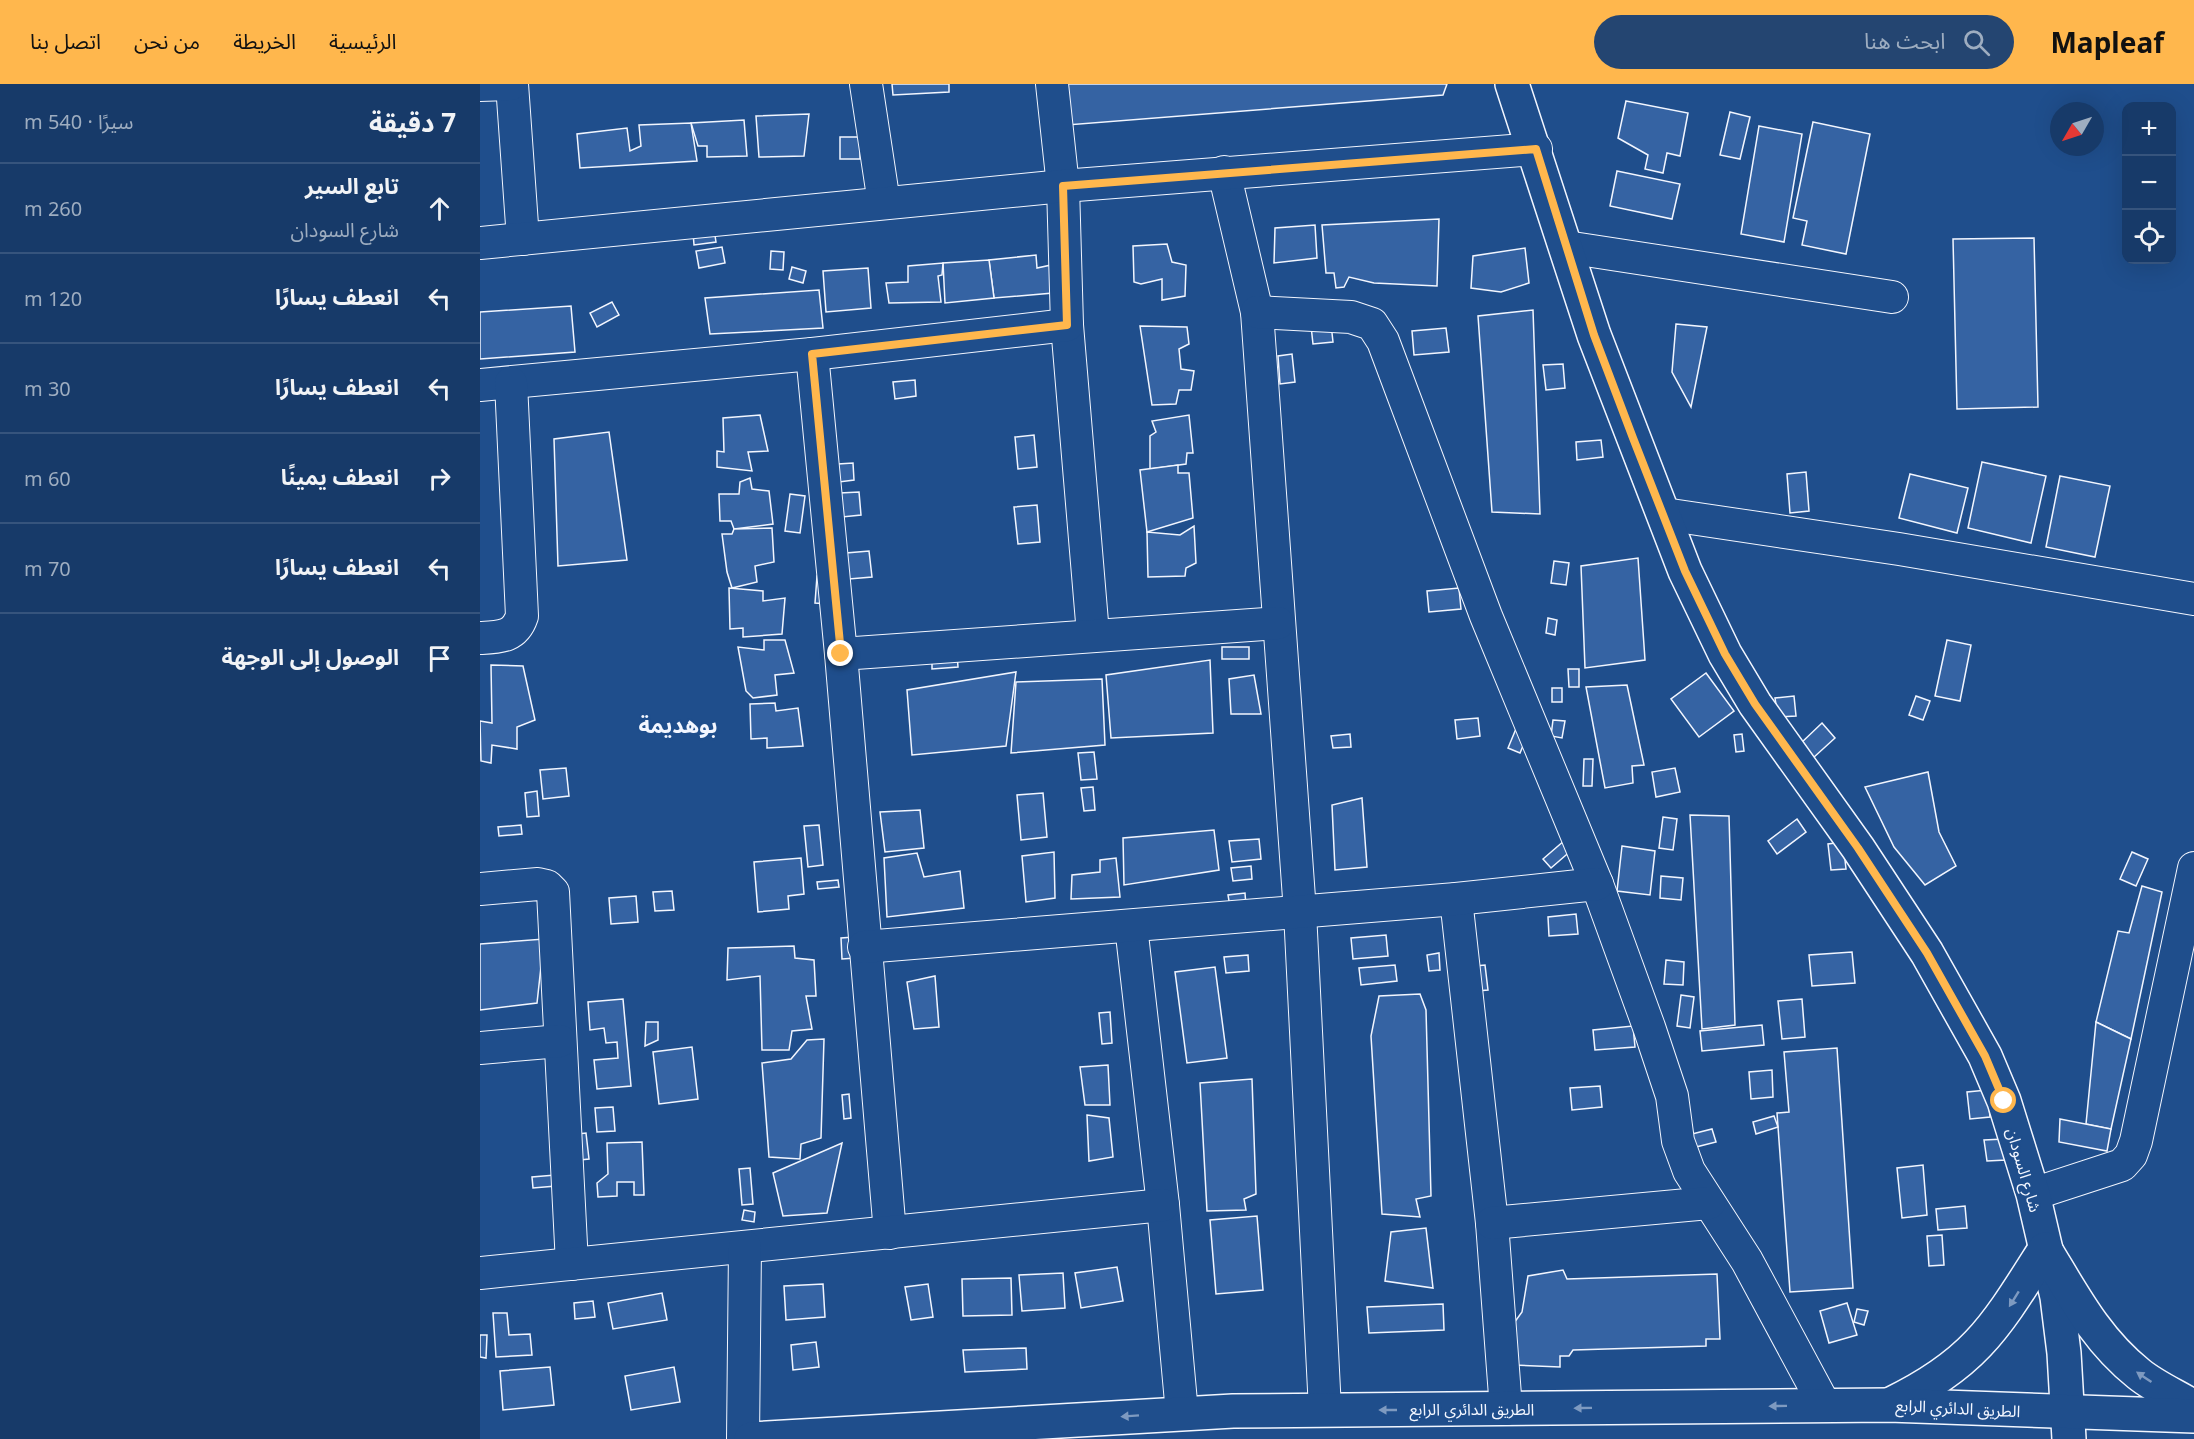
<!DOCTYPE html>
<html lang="ar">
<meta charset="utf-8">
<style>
body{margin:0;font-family:"Noto Sans","Noto Sans Arabic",sans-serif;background:#244571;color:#f1f3f6;direction:rtl}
.controls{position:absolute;right:18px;top:18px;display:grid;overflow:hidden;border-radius:12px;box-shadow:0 6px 24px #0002}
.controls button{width:54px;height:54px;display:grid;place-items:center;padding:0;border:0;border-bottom:2px solid #36547d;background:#173a69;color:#f1f3f6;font:30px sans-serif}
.compass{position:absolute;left:1570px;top:18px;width:54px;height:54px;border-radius:50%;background:#173a69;box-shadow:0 6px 24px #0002;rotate:231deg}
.stop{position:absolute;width:18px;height:18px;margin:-14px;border:4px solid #ffb74d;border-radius:50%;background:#fff}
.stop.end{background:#ffb74d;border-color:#fff;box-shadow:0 2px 6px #0008}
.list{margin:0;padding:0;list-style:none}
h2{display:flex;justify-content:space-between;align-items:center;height:78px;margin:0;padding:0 24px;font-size:26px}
h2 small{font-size:20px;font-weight:400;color:#9eadc0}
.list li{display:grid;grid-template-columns:39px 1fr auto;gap:18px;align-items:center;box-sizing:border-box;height:90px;padding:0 24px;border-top:2px solid #36547d}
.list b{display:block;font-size:22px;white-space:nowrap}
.list p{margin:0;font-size:20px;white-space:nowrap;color:#9eadc0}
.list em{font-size:20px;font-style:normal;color:#9eadc0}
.icon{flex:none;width:33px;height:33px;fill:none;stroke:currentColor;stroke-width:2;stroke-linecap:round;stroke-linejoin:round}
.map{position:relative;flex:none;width:1714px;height:1355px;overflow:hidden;direction:ltr}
header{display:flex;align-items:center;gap:36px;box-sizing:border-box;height:84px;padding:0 30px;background:#ffb74d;color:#111}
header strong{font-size:28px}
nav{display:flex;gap:33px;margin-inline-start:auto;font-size:21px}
.search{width:420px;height:54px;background:#244571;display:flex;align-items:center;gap:15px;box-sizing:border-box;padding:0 21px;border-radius:33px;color:#9eadc0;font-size:22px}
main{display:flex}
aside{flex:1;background:#173a69}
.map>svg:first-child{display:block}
.building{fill:#3563a3;stroke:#f2f6ff;stroke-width:1.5}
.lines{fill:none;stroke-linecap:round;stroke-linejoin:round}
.minor-casing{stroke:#f2f6ff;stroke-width:34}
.major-casing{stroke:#f2f6ff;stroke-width:36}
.minor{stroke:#1f4e8c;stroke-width:32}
.major{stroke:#1f4e8c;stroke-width:33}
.oneway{fill:#7e9ac0}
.route{stroke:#ffb74d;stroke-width:8}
.labels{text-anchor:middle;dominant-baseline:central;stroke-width:4.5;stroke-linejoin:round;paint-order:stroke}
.street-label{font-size:16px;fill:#f2f6ff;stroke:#1f4e8c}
.district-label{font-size:22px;font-weight:bold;fill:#f2f6ff;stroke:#1f4e8c}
</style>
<header>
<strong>Mapleaf</strong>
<div class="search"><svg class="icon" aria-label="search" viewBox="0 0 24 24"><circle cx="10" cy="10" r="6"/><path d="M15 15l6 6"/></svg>ابحث هنا</div>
<nav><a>الرئيسية</a><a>الخريطة</a><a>من نحن</a><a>اتصل بنا</a></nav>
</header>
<main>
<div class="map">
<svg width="1714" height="1355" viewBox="0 0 1714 1355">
<rect width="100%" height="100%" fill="#1f4e8c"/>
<g class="building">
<path d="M412 0H469V8L413 11Z"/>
<path d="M583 0H967L963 11 587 41Z"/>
<path d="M1146 17 1208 29 1200 72 1187 69 1183 89 1165 85 1168 71 1138 54Z"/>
<path d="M1250 28 1270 33 1260 75 1240 71Z"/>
<path d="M329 30 324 72 279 73 276 32Z"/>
<path d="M264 36 267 72 227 73V62H218L211 39Z"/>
<path d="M1333 38 1390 50 1366 170 1322 161 1327 137 1313 134Z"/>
<path d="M211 39 217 77 100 84 97 50 147 44 150 67 161 62 159 41Z"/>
<path d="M1279 42 1322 50 1304 158 1261 150Z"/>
<rect x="360" y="53" width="20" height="22"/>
<path d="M1137 87 1200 100 1192 135 1130 122Z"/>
<path d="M959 135 957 202 894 199 869 193 864 203 856 204 854 189H846L842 141Z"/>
<path d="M835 141 837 174 794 179 795 144Z"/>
<path d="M234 145 236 158 214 161 213 148Z"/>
<path d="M1554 154 1558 323 1477 325 1473 155Z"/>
<path d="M687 160 692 178 706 181 705 212 682 216V195L661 200 654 198 653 162Z"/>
<path d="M242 163 245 179 219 184 216 167Z"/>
<path d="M1045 164 1049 199 1021 208 991 204 993 172Z"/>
<path d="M291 167 304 168 303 186 290 185Z"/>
<path d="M556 171 557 184 571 181 573 209 514 214 509 176Z"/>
<path d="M509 176 514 214 465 219 463 179Z"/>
<path d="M463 179 462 191 458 192 461 218 409 219 406 199 428 198V182Z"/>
<path d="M312 183 326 187 323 199 309 195Z"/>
<path d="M388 184 391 224 346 228 343 187Z"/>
<path d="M339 206 343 244 230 250 225 214Z"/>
<path d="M132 218 139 231 117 243 110 229Z"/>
<path d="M91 222 95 268 0 275V228Z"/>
<path d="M1053 226 1060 430 1012 428 998 232Z"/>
<path d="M851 240 853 258 833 260 831 242Z"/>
<path d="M1196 240 1227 243 1211 323 1192 288Z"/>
<path d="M660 242 707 243 709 260 699 265 701 285 714 287 711 306H699L696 320 672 321Z"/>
<path d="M966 244 969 268 934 271 932 247Z"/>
<path d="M812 270 815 298 800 300 798 272Z"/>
<path d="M1083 280 1085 304 1066 306 1063 281Z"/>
<path d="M435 296 436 312 415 315 413 298Z"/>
<path d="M280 331 288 367 268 368 272 387 237 383V367L244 368 243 334Z"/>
<path d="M709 331 713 369H707L706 380 670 385V352L676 348 672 337Z"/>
<path d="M129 348 147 476 78 482 74 355Z"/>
<path d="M554 351 557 383 538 385 535 353Z"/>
<path d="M1121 356 1123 373 1097 376 1096 358Z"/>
<path d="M1502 378 1566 392 1551 459 1488 444Z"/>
<path d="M373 379 374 396 359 398 358 380Z"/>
<path d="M698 381V389H709L713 434 667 448 660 386Z"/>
<path d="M1326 388 1329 427 1310 429 1307 390Z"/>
<path d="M1430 390 1488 404 1477 449 1419 434Z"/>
<path d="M1580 392 1630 402 1615 473 1566 463Z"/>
<path d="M270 394 272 405 289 407 293 440 254 445 251 437H240L239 410H259L260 398Z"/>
<path d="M379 408 381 431 362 433 360 409Z"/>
<path d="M310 410 325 412 320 449 305 447Z"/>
<path d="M557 421 560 458 538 460 534 423Z"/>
<path d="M714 442 716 479 706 484 705 492 668 493 667 448 700 451Z"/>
<path d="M292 444 294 478 275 482 277 498 252 504 247 488 242 450H252L254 445Z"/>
<path d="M389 467 392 493 369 495 366 469Z"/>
<path d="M1158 474 1165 576 1105 584 1101 482Z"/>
<path d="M1074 477 1089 479 1086 501 1071 499Z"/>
<path d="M337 492 352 493 349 520 335 519Z"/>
<path d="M249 504 283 507V517L305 514 302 550 263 553V544L250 545Z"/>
<path d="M979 504 981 525 949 528 947 507Z"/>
<path d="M1068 534 1077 536 1075 551 1066 549Z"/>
<path d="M284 556H305L314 589 295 591 297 611 273 614 266 607 258 563 284 566Z"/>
<path d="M1467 556 1491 561 1480 617 1455 612Z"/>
<rect x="742" y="563" width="27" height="12"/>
<path d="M477 570 478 583 452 585V572Z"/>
<path d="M730 576 733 649 631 654 626 591Z"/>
<path d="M11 581 43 582 55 636 37 643V665L12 661 11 679 1 677 0 637 12 639Z"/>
<path d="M1088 585H1099V603H1089Z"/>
<path d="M536 588 526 662 432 671 427 606Z"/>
<path d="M1226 589 1254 627 1219 653 1191 615Z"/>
<path d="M774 591 781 630H751L749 595Z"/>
<path d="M622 595 625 661 531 669 536 598Z"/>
<path d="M1147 601 1164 681 1152 682 1153 699 1125 704 1106 603Z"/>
<rect x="1072" y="604" width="10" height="14"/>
<path d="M1314 612 1316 632 1298 633 1295 614Z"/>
<path d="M1436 612 1450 617 1443 636 1429 631Z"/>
<path d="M295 619 296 627 318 624 323 662 287 664V654L271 655 270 620Z"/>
<path d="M998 634 1000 652 977 655 975 636Z"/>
<path d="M1073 636 1085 637 1082 654 1071 652Z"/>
<path d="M1342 639 1355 654 1333 674 1320 660Z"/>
<path d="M1038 640 1050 645 1040 669 1028 664Z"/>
<path d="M870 650 871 663 853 664 851 652Z"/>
<path d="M1262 650 1264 667 1256 668 1254 651Z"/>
<path d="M614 668 617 695 601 696 598 669Z"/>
<path d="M1104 675H1113L1112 702H1103Z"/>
<path d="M86 684 89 712 63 715 60 686Z"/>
<path d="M1195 684 1200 708 1176 713 1172 688Z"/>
<path d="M1448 688 1459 748 1476 782 1445 801 1414 763 1385 703Z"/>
<path d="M613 703 615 726 604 727 601 704Z"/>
<path d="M57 707 59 732 47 733 45 709Z"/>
<path d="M563 709 567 753 541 756 537 711Z"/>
<path d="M882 714 887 783 855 786 852 721Z"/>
<path d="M440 726 444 764 405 768 400 728Z"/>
<path d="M1210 731 1249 732 1255 941 1222 945Z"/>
<path d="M1183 733 1197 735 1193 766 1179 764Z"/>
<path d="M1317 735 1326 748 1297 770 1288 757Z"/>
<path d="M41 741 42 750 19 752 18 743Z"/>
<path d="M339 741 343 781 328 783 324 742Z"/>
<path d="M734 746 739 786 644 801 643 754Z"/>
<path d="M779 755 781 775 752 778 749 757Z"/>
<path d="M1085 756 1093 765 1071 784 1063 775Z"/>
<path d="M1363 758 1366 785 1351 786 1348 760Z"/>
<path d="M1142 762 1175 767 1170 811 1137 807Z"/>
<path d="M574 768 575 814 546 818 542 772Z"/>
<path d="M1652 768 1668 775 1656 802 1640 795Z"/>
<path d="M437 769 444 793 480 787 484 824 407 833 404 774Z"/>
<path d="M321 774 324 810 308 812 309 825 278 828 274 778Z"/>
<path d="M636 774 640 813 591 815 592 791 620 788V776Z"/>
<path d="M771 782 772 795 753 797 751 784Z"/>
<path d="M1181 792 1203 794 1201 816 1180 814Z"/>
<path d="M358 796 359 803 338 805 337 798Z"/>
<path d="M1662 802 1682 808 1651 955 1616 938 1638 847 1649 849Z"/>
<path d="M192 807 194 826 175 827 173 808Z"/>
<path d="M765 809 766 822 750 823 748 811Z"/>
<path d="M156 812 158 838 131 840 129 814Z"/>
<path d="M1096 830 1098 850 1069 852 1068 833Z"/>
<path d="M906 851 908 872 873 875 871 854Z"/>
<path d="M374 853 376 874 362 875 361 854Z"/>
<path d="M64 855 57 919 0 926V860Z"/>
<path d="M314 862 315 874 334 876 336 912H326L332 945 312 947 309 966H282L280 892 247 896 248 864Z"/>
<path d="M1372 868 1375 899 1332 902 1329 871Z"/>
<path d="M959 869 960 886 949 887 947 871Z"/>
<path d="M768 871 769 887 746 889 744 873Z"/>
<path d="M1186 876 1204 878 1203 901 1184 900Z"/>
<path d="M915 881 917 897 881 901 879 884Z"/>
<path d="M1005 881 1008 906 997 907 995 882Z"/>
<path d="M735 883 747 974 707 979 695 888Z"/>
<path d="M455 892 459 943 434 945 427 898Z"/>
<path d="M940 910 946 926 951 1112 936 1115 940 1133 902 1130 891 952 899 912Z"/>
<path d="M1201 911 1214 913 1210 944 1197 942Z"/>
<path d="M143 915 151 1002 117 1005 114 976 138 974 137 958 126 959 124 944 110 946 108 918Z"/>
<path d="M1322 915 1325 953 1302 955 1298 917Z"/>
<path d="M630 928 632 959 622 960 619 929Z"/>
<path d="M166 938H178V956L165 962Z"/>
<path d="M1616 938 1651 955 1631 1045 1606 1040Z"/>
<path d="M1282 941 1284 961 1222 967 1220 947Z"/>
<path d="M1153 942 1155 963 1115 966 1113 946Z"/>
<path d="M344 955 341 1054 321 1060 320 1075 289 1073 282 979 311 975 327 956Z"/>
<path d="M212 963 218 1015 179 1020 173 968Z"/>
<path d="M1357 964 1373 1204 1310 1208 1297 1029 1309 1028 1304 968Z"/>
<path d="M628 981 630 1021H605L600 983Z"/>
<path d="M1292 986 1293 1013 1271 1015 1269 988Z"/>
<path d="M772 995 776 1110 764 1115 766 1126 727 1127 720 999Z"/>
<path d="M1120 1002 1122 1023 1092 1026 1090 1004Z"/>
<path d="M1507 1006 1510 1033 1490 1035 1487 1008Z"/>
<path d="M369 1010 371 1034 364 1035 362 1011Z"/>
<path d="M133 1023 135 1047 117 1048 115 1024Z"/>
<path d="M607 1031 629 1034 633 1073 609 1077Z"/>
<path d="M1294 1032 1298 1043 1276 1050 1273 1038Z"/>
<path d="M1580 1035 1631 1045 1627 1067 1579 1058Z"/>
<path d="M1232 1045 1236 1058 1212 1064 1208 1051Z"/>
<path d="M106 1049 109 1075 100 1076 98 1050Z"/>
<path d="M1524 1055 1526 1076 1507 1077 1504 1056Z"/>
<path d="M162 1058 164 1111H154V1098H137V1112L118 1113 117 1099 128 1090 127 1059Z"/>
<path d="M362 1059 347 1129 303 1132 293 1089Z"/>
<path d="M1443 1081 1447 1131 1422 1134 1417 1084Z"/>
<path d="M270 1084 273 1120 262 1121 259 1085Z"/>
<path d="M75 1091 76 1102 53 1104 52 1093Z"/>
<path d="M1485 1122 1487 1144 1458 1146 1456 1125Z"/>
<path d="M264 1126 275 1128 274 1138 262 1136Z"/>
<path d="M777 1132 783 1206 736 1210 730 1136Z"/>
<path d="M946 1144 953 1204 905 1197 911 1148Z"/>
<path d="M1462 1151 1464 1181 1449 1182 1447 1152Z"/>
<path d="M637 1183 643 1217 601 1224 595 1189Z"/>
<path d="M1083 1186 1087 1195 1237 1190 1240 1255H1226V1262L1093 1266 1089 1272H1080V1283L1032 1281 1034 1239 1042 1228 1048 1192Z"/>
<path d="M583 1189 585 1224 542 1227 539 1191Z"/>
<path d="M531 1194 532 1231 483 1232 482 1195Z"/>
<path d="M343 1200 345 1233 306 1236 304 1202Z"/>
<path d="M448 1200 453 1233 431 1236 425 1203Z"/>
<path d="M182 1209 187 1236 133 1245 128 1219Z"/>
<path d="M113 1217 115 1233 95 1235 94 1219Z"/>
<path d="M1367 1219 1377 1251 1349 1259 1340 1227Z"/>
<path d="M963 1220 964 1246 889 1249 887 1223Z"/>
<path d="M1377 1225 1388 1227 1384 1241 1374 1238Z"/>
<path d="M13 1229H27L29 1251 50 1250 52 1271 16 1273Z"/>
<path d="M0 1251H7L6 1274 0 1273Z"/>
<path d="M336 1258 339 1283 313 1286 311 1261Z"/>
<path d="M546 1264 547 1285 485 1288 483 1266Z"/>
<path d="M70 1283 74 1321 23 1326 20 1287Z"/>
<path d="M194 1283 200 1318 151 1326 145 1292Z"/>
</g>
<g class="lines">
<defs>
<g id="minor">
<path d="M32 0 43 155"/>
<path d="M386 0 404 119"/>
<path d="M572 0 583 102 587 241 613 550"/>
<path d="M0 1 31 0"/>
<path d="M744 88 777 228 820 828 845 1326"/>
<path d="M0 159 583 102 1056 65"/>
<path d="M1086 163 1412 213"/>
<path d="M777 228 871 233 892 240 903 257 1006 532 1117 800 1169 943 1192 1012 1198 1057 1209 1087 1267 1177 1345 1322"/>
<path d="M332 270 361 570 410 1149"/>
<path d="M0 301 332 270 587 241"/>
<path d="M1184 430 1419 465 1714 515"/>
<path d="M0 554C21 553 35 553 42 532L31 299"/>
<path d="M361 570 798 539"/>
<path d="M0 805 58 800 67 802 73 808 92 1180"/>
<path d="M976 815 1012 1139 1026 1325"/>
<path d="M651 842 683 1121 702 1329"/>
<path d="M384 863 976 815 1117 800"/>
<path d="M0 964 80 957"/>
<path d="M1553 1110 1642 1081 1651 1071 1656 1057 1714 784"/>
<path d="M1012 1139 1229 1119"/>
<path d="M0 1189 683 1121"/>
<path d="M263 1355 265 1163"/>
</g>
<g id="major">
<path d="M1032 0 1114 251 1205 487 1245 570 1275 620 1378 764 1447 869 1505 972 1524 1017 1553 1110 1577 1213 1584 1269 1589 1355"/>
<path d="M1411 1320C1496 1279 1516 1242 1565 1165 1593 1211 1616 1256 1659 1290 1675 1303 1696 1312 1714 1323"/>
<path d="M271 1355 753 1327 1409 1321 1714 1332"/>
</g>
</defs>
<use href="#minor" class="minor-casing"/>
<use href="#major" class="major-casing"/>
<use href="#minor" class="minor"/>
<use href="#major" class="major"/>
</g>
<defs><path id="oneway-solid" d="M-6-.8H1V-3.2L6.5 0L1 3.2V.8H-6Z" transform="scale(1.5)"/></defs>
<g class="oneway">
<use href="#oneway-solid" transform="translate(1534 1215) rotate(122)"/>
<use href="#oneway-solid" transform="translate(1664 1293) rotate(-146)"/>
<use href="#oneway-solid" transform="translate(1298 1322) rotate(179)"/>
<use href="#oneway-solid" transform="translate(1103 1324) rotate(179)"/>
<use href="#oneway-solid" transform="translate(908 1326) rotate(180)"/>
<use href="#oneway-solid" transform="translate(650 1332) rotate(176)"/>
</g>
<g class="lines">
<path class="route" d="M361 570 332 270 587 241 583 102 1056 65 1114 251 1153 354 1205 487 1245 570 1275 620 1378 764 1447 869 1505 972 1524 1017"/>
</g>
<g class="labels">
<g class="street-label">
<text transform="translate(1544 1086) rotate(74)">شارع السودان</text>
<text transform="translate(1478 1324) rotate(3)">الطريق الدائري الرابع</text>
<text x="992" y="1325">الطريق الدائري الرابع</text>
</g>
<g class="district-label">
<text x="198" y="640">بوهديمة</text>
</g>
</g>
</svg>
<div class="controls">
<button>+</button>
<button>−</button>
<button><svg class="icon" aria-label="locate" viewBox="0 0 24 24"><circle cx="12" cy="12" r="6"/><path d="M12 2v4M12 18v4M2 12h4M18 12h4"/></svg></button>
</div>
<svg class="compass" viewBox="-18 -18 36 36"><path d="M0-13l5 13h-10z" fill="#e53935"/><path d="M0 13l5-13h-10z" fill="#9eadc0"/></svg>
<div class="stop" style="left:1524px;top:1017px"></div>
<div class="stop end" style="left:361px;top:570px"></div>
</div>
<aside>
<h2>7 دقيقة<small>سيرًا · 540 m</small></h2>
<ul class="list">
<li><svg class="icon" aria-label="ahead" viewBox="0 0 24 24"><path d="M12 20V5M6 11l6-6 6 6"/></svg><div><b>تابع السير</b><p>شارع السودان</p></div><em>260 m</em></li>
<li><svg class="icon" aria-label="left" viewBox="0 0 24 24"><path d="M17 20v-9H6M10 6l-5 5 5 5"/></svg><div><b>انعطف يسارًا</b></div><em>120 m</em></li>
<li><svg class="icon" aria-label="left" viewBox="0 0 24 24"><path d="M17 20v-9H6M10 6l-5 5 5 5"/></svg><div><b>انعطف يسارًا</b></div><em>30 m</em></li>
<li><svg class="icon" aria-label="right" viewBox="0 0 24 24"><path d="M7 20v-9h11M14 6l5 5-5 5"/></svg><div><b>انعطف يمينًا</b></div><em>60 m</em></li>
<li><svg class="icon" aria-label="left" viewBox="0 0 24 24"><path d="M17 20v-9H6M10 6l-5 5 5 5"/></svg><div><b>انعطف يسارًا</b></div><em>70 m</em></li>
<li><svg class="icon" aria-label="arrive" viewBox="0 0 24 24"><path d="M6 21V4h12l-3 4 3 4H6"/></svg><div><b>الوصول إلى الوجهة</b></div></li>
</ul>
</aside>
</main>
